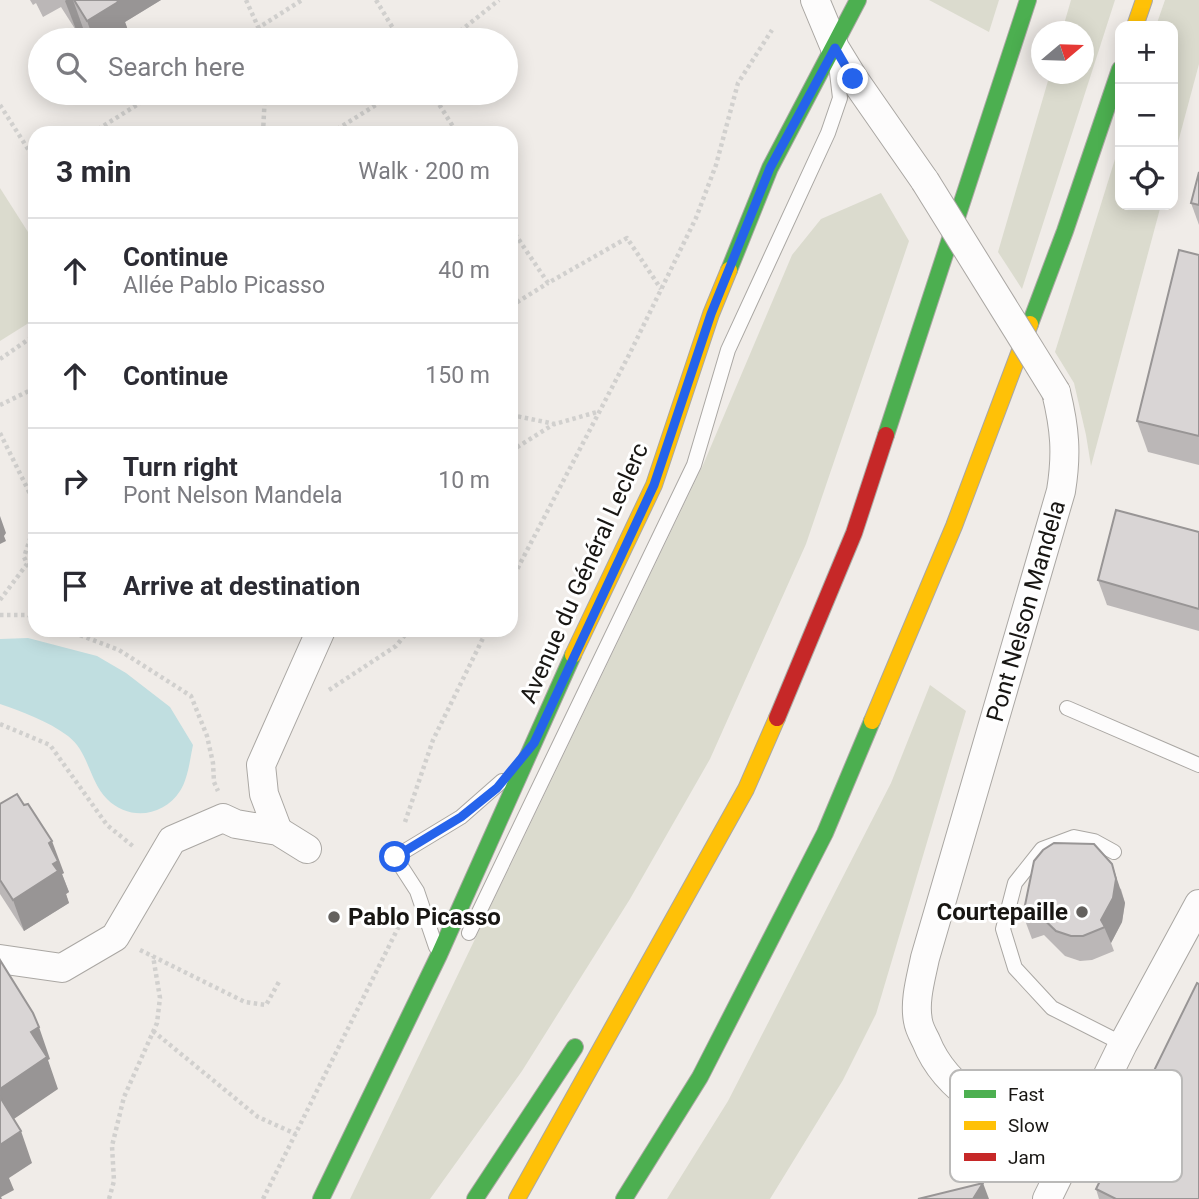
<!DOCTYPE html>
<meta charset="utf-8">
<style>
body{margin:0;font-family:Roboto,sans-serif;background:#f2f2f3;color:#2b2b33}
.controls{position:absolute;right:21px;top:21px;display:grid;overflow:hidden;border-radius:14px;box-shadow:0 4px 18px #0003}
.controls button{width:63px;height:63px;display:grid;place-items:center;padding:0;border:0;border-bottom:2px solid #e1e1e2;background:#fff;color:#2b2b33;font:35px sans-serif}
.compass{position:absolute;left:1031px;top:21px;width:63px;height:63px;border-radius:50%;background:#fff;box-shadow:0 4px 18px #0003;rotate:71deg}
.stop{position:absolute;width:21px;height:21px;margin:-16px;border:5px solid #2563eb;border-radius:50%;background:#fff}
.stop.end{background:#2563eb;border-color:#fff;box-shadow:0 2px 7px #0008}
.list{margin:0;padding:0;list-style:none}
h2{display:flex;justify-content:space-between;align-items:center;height:91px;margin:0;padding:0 28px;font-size:30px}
h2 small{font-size:23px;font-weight:400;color:#7c7c81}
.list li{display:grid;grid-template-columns:46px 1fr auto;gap:21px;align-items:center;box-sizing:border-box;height:105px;padding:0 28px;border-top:2px solid #e1e1e2}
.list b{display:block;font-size:26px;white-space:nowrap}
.list p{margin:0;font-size:23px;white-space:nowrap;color:#7c7c81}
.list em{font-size:23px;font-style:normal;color:#7c7c81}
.icon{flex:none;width:38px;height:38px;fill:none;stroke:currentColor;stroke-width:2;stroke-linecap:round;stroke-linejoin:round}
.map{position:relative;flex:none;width:1199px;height:1199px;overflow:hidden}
.search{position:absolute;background:#fff;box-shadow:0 4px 18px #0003;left:28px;top:28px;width:490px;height:77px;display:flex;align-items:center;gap:18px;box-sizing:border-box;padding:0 24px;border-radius:38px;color:#7c7c81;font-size:26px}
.panel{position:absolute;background:#fff;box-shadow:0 4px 18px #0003;left:28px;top:126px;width:490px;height:511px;border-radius:21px}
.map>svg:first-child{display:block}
.green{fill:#dbdbce}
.water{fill:#c0dee0}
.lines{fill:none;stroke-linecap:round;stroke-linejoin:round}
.lane-casing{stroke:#aaa7a3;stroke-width:16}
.street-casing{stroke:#aaa7a3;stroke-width:30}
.fast-casing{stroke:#aaa7a3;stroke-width:18}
.slow-casing{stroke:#aaa7a3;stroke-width:18}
.jam-casing{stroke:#aaa7a3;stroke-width:18}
.path{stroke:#d1d0ce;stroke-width:4.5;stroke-dasharray:3.5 3.5;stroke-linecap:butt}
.lane{stroke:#fdfcfc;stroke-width:14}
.street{stroke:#fdfcfc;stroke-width:28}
.fast{stroke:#4caf50;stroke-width:16}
.slow{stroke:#ffc107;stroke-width:16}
.jam{stroke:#c62828;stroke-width:16}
.street-bridge-casing{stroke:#aaa7a3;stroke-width:30;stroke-linecap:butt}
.street-bridge{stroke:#fdfcfc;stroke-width:28}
.wall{fill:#bbb7b7}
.shaded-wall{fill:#989595}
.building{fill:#d9d5d5;stroke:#989595;stroke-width:2}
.route{stroke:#2563eb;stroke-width:9}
.poi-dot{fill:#64615e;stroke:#fff;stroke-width:2.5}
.labels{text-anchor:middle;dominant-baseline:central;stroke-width:6;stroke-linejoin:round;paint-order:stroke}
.street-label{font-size:24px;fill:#181613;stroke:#fff}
.poi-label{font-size:24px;font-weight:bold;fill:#181613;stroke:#fff;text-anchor:end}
.key{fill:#fff;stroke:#bab9b8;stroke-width:2}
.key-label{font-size:19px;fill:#181613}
</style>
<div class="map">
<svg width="1199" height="1199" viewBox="0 0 1199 1199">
<rect width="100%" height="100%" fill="#f0ece8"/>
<g class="green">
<path d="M929 0H999L989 32Z"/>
<path d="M1071 0H1115L1022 289 998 252 1050 74H1084V32L1062 31Z"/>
<path d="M1165 0H1199V64L1173 161V26H1156Z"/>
<path d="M1120 143V205H1161L1091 466 1086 435 1074 383 1055 352Z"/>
<path d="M0 188 35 243V319L0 341Z"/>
<path d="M881 193 909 241 806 544 710 759 630 899 522 1071 430 1199H350L703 465 792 255 821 219Z"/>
<path d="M930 685 966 711 876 1014 843 1080 770 1199H667L728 1101 891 783Z"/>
</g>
<path class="water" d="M28 638 97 656 126 673 170 707 193 745C190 759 188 779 180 791 163 817 129 821 107 799 89 781 89 752 68 736 48 721 23 712 0 704V639Z"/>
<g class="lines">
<defs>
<g id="lane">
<path d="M1067 708 1199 765"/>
<path d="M1114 852 1094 841 1074 837 1042 849 1015 883 1003 929 1015 968 1052 1008 1123 1044"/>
<path d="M469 933 694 465 728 350 828 133 840 98 836 64"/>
<path d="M436 947 417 891 395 857 461 817 502 781"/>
</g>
<g id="street">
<path d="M815 0 835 48 854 79 925 181"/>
<path d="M1056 392C1065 429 1067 454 1061 491L925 958C921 978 914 1001 918 1021 919 1028 923 1035 926 1041 950 1102 1018 1124 1073 1148"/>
<path d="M278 831 264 794 261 765 321 630"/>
<path d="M0 959 62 968 115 937 172 840 223 818 236 824 278 831 307 849"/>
<path d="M1047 1199 1123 1044 1199 904"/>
</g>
<g id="fast">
<path d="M729 270 770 168 858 0"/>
<path d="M1030 324 1065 231 1120 69"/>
<path d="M886 435 1028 0"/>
<path d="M321 1199 439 955 573 655"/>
<path d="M475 1199 575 1047"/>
<path d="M624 1199 700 1077 825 833 872 721"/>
</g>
<g id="slow">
<path d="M1135 26 1144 0"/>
<path d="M573 655 654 485 711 314 729 270"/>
<path d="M872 721 954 526 1030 324"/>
<path d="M517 1199 746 789 777 718"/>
</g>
<path id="jam" d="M777 718 854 533 886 435"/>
</defs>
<use href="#lane" class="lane-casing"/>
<use href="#street" class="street-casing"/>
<use href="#fast" class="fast-casing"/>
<use href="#slow" class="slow-casing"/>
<use href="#jam" class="jam-casing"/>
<g class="path">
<path d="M246 0 264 40"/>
<path d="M376 0 400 40"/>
<path d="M239 40 302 0"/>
<path d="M449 40 499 0"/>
<path d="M432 93 457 133"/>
<path d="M0 105 35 160"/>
<path d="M92 133 156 93"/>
<path d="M263 133 265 93"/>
<path d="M331 133 395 93"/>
<path d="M511 228 548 283 627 238 661 289"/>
<path d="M511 306 548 283"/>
<path d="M0 359 35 335"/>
<path d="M0 405 35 388"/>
<path d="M511 415 555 424 597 412"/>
<path d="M0 433 35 504"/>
<path d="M511 451 554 424"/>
<path d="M35 524 24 557 35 580"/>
<path d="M511 581 630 353 696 218 716 165 738 83 772 30"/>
<path d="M0 600 27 564"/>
<path d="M0 615H28L35 618"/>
<path d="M67 630 119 650 191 696 207 736 213 763 214 782 218 791"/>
<path d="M329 690 396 646 409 630"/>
<path d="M0 724 50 745 107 825 134 847"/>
<path d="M405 822 433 740 487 630"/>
<path d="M140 950 245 1002 266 1005 280 980"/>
<path d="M153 1031 258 1117 296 1134"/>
<path d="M109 1199 114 1181 112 1146 124 1097 157 1023 160 998 153 956"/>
<path d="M263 1199 402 920"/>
</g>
<use href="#lane" class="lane"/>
<use href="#street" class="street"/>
<use href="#fast" class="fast"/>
<use href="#slow" class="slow"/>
<use href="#jam" class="jam"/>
<defs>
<path id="street-bridge" d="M925 181 1056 392"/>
</defs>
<use href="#street-bridge" class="street-bridge-casing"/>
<use href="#street-bridge" class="street-bridge"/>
</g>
<g class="wall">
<path d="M30 0H161L125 22 129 33 118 40H91L83 28 77 32 61 7 43 17 36 3 33 5Z"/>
<path d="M1199 172V225L1191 203Z"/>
<path d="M1199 255V465L1148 452 1137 421Z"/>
<path d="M1199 532V631L1107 605 1098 580Z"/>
<path d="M0 804 64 873 62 874 69 892 66 894 69 903 24 931 0 894Z"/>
<path d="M1054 843 1121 889 1125 903 1122 922 1111 943 1114 951 1092 960 1080 961 1065 956 1044 935 1032 939 1023 915Z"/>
<path d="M1096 1189 1199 1199H1099Z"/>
</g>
<g class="shaded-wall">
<path d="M66 0H73L83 28 77 32 65 1Z"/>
<path d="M114 0H161L125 22 129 33 118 40H94L87 21Z"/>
<path d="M0 516 6 533 4 536 6 541 0 544Z"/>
<path d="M163 630H176L165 637Z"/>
<path d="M52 841 64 873 62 874 69 892 66 894 69 903 24 931 13 900 53 864 49 843Z"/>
<path d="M1112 864 1125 903 1122 922 1111 943 1101 920Z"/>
<path d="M39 1027 50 1059 48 1060 58 1089 8 1123 0 1100V1089L31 1032Z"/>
<path d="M21 1131 32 1163 9 1178 14 1190 1 1197 2 1199H0V1145Z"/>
<path d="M983 1183 989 1199H973Z"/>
</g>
<g class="building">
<path d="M74 0H117L118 2 87 21Z"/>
<path d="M1199 172V205L1191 203Z"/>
<path d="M1179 250 1199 255V436L1137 421Z"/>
<path d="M1116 510 1199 532V609L1098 580Z"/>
<path d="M17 794 24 805 28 804 52 841 49 843 58 861 53 864 58 871 13 900 0 880V804Z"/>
<path d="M1054 843 1094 844 1112 864 1116 879 1113 898 1101 920 1105 927 1083 936H1071L1056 931 1035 911 1023 915 1034 861 1043 850Z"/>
<path d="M0 960 33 1013 39 1027 31 1032 47 1057 0 1089Z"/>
<path d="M1197 983 1199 984V1199H1116L1096 1189Z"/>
<path d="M0 1097 21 1131 0 1145Z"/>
<path d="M983 1183 973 1199H918Z"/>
</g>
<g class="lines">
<path class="route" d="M395 857 461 817 497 788 534 743 654 485 711 314 770 168 835 48 853 79"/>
</g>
<g class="poi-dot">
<circle cx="1082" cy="912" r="7"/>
<circle cx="334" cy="917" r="7"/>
</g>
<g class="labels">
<g class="street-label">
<text transform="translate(584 573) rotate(-66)">Avenue du Général Leclerc</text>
<text transform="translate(1026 611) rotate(-74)">Pont Nelson Mandela</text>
</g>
<g class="poi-label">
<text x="1068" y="912">Courtepaille</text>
<text x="348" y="917" text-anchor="start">Pablo Picasso</text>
</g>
</g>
<rect x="950" y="1070" width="232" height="112" rx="10" class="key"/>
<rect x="964" y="1090" width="32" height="8" fill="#4caf50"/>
<rect x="964" y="1121" width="32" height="9" fill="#ffc107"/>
<rect x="964" y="1153" width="32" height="8" fill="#c62828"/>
<g class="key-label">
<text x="1008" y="1101">Fast</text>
<text x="1008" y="1132">Slow</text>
<text x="1008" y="1164">Jam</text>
</g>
</svg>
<div class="controls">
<button>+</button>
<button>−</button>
<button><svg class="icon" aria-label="locate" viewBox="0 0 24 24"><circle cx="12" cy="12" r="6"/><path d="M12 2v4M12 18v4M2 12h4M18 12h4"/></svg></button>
</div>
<svg class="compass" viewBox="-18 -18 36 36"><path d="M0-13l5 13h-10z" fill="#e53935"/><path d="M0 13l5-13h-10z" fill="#7c7c81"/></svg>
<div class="stop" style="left:395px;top:857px"></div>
<div class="stop end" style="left:853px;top:79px"></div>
<div class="search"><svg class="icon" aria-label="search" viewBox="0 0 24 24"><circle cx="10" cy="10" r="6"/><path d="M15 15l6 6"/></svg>Search here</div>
<section class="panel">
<h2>3 min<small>Walk · 200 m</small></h2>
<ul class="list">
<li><svg class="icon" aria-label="ahead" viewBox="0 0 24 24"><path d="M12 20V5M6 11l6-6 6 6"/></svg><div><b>Continue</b><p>Allée Pablo Picasso</p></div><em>40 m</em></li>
<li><svg class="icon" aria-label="ahead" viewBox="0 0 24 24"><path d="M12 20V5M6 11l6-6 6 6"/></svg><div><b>Continue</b></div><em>150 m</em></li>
<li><svg class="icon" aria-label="right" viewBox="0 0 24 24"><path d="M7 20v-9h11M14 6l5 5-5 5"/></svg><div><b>Turn right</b><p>Pont Nelson Mandela</p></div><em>10 m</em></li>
<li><svg class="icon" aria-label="arrive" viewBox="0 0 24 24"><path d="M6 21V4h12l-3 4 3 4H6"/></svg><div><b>Arrive at destination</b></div></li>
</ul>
</section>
</div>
